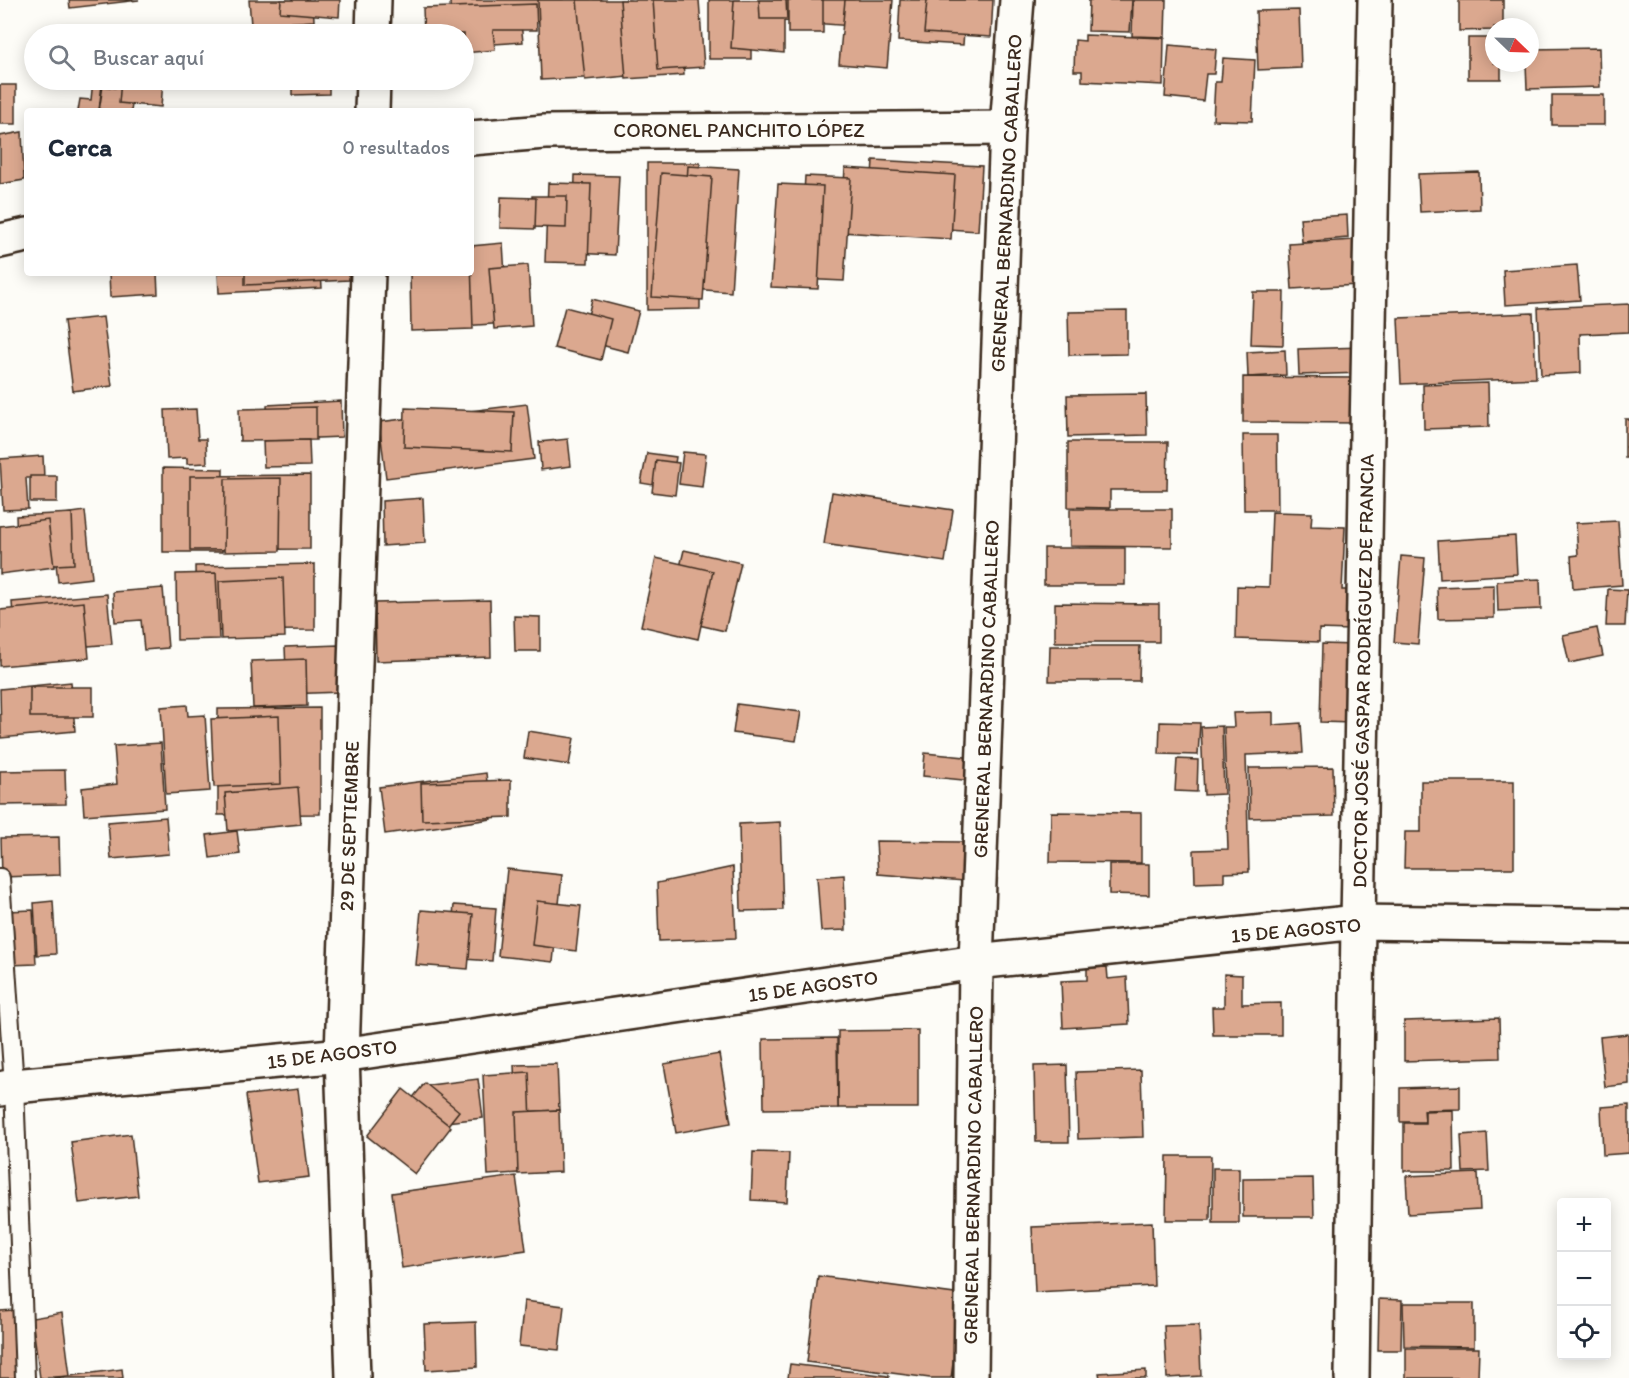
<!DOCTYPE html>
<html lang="es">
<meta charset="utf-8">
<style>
body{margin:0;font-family:Itim,sans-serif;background:#f2f2f3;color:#1f2937}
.controls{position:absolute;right:18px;bottom:18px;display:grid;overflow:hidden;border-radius:6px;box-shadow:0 3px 15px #0003}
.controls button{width:54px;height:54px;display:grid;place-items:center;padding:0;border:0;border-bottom:2px solid #e0e1e3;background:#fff;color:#1f2937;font:30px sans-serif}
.compass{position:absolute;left:1485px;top:18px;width:54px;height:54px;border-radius:50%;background:#fff;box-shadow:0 3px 15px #0003;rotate:113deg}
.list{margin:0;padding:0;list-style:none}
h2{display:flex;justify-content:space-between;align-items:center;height:78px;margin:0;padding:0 24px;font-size:26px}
h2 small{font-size:20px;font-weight:400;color:#747a83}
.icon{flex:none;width:33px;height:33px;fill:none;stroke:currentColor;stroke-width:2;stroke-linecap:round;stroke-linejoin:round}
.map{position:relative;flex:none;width:1629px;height:1378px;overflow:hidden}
.search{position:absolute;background:#fff;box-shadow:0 3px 15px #0003;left:24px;top:24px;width:450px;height:66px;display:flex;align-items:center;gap:15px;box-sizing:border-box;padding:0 21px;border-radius:33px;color:#747a83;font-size:22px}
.panel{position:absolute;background:#fff;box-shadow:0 3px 15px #0003;left:24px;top:108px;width:450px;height:168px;border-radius:6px}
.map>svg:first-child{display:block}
.building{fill:#dba88f;stroke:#3b2a1e;stroke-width:1.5}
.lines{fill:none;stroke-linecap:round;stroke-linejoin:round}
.lane-casing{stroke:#3b2a1e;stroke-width:22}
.street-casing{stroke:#3b2a1e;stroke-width:38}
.secondary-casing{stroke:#3b2a1e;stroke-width:38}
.lane{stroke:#fdfcf7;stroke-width:18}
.street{stroke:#fdfcf7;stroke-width:33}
.secondary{stroke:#fdfcf7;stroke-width:33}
.labels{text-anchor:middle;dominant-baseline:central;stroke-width:6;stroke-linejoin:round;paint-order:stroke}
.street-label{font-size:20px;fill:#3b2a1e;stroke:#fdfcf7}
</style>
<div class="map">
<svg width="1629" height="1378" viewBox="0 0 1629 1378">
<rect width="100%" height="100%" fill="#fdfcf7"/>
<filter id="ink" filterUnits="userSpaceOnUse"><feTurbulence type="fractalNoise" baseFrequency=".0167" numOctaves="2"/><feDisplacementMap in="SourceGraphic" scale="12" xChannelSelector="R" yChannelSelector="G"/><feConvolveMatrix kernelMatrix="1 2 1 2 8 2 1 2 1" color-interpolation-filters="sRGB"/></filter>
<g filter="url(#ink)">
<g class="building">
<path d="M69 0H139L70 8Z"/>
<path d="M249 0H313L314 21 251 25Z"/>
<path d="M281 0H340L339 17 280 12Z"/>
<path d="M450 0H563L565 21 521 22 523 42 464 46V34H451Z"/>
<path d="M538 0H602L605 77 541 80Z"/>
<path d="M577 0H630L638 75 585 80Z"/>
<path d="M620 0H678L684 75 626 79Z"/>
<path d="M653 0H699L704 67 658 70Z"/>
<rect x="709" y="0" width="42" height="59"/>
<path d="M734 0H854L853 26 784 21V53L731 48Z"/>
<path d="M759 0H786L787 19H760Z"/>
<rect x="788" y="0" width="35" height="33"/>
<path d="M845 0H893L887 68 839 64Z"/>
<path d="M900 0H966L963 45 898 41Z"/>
<path d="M927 0H993L991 37 924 33Z"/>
<path d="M1089 0H1132L1130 32 1088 31Z"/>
<path d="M1133 0H1166L1165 37 1132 36Z"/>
<path d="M1459 0H1503V27H1494V30L1459 31Z"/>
<path d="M536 4 537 30H493L495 50 464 53V34H424L423 8Z"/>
<path d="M1299 10 1301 68 1258 70 1256 11Z"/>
<path d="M1085 35 1164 38 1163 85 1082 81V71H1074L1075 40 1085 41Z"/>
<path d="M1468 38H1494V63H1501V79H1468Z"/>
<path d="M1169 45 1216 49 1214 74H1206L1203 101 1165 97Z"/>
<path d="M1599 48 1600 87 1527 89 1526 63H1530V49Z"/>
<path d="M1223 58 1255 60 1252 121 1213 120 1215 82H1221Z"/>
<path d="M93 80H115V86L102 84 99 111H78L80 99 91 100Z"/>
<path d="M116 80H136L131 111H99L103 86 115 88Z"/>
<path d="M121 80H163L161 107 119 103Z"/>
<path d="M292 80H329V94L292 95Z"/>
<rect x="0" y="85" width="16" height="39"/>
<rect x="1552" y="95" width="52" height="30"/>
<path d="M22 132 24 180 0 184V136Z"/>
<path d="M873 160 982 166 978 231 869 224Z"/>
<path d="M647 163H700V309L647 310Z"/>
<path d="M688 166 739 169 731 292 680 288Z"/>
<path d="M845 168 955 175 951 239 841 232Z"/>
<path d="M1479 172 1480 209 1420 212 1418 174Z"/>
<path d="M661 173 712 177 703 300 652 297Z"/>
<path d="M575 175 619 176 615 255 573 253Z"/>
<path d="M805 176 851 178 844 281 799 279Z"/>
<path d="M548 183 591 184 588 263 545 262Z"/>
<path d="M778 184 823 186 818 289 771 287Z"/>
<path d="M532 196H567L566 228 531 227Z"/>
<path d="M501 197 536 198 535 229 500 228Z"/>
<path d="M1347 215 1348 238 1302 242 1300 218Z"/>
<path d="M1354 240 1357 285 1292 289 1289 244Z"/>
<path d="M503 243 508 323 446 327 443 273H471V246Z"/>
<path d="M471 260 473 329 411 331 410 273H471Z"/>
<path d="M528 265 532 326 494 329 489 268Z"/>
<path d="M1577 265 1580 300 1505 305 1503 270Z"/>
<path d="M109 273H157L158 294 110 297Z"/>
<path d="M218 273H321L322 288 219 293Z"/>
<path d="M245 273H349V280L245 285Z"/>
<path d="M1253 292H1284L1283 345 1251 344Z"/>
<path d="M592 299 639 311 628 352 582 340Z"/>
<path d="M1629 304V332L1580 334 1581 373 1541 375 1538 308Z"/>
<path d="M565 307 611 319 601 360 554 348Z"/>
<path d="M1127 311V354L1069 355 1068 312Z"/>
<path d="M1533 313 1536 378 1401 384 1398 318Z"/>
<path d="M103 317 112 386 73 391 64 321Z"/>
<path d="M1363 347V373L1299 375 1298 349Z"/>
<path d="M1285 350 1286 375 1248 377 1247 352Z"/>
<path d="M1243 377 1357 378V423L1243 422Z"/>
<path d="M1488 383 1489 427 1424 429 1423 385Z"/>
<path d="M1146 394 1147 435 1068 437 1067 395Z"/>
<path d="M341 401 342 437 268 440 267 405Z"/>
<path d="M527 404 534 459 386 478 379 422Z"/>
<path d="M316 407V440L240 441 239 409Z"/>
<path d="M405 408 514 412 512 452 404 447Z"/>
<path d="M196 409 198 439H206L207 463 187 464V458L167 459 165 410Z"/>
<rect x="1625" y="419" width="4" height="39"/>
<path d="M1243 435H1277L1278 510H1244Z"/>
<path d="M568 439 571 466 541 470 539 442Z"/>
<path d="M309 440 310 466 264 467 263 441Z"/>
<path d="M1068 442H1168L1167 490H1110V508L1068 507Z"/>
<path d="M683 452 706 454 702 487 679 484Z"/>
<path d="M647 453 676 457 671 488 641 483Z"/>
<path d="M43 456 44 478H26L28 509 3 510 0 459Z"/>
<path d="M656 460 679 463 675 495 652 492Z"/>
<path d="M163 468 223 469 222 552H163Z"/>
<path d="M310 475V549L190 550V476Z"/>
<rect x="30" y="476" width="27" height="26"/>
<path d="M281 478 280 551 224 552 225 479Z"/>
<path d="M832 492 953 510 945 562 824 544Z"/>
<path d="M423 498 425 543 383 546 382 501Z"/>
<path d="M1070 509H1172V547L1070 546Z"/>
<path d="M85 511 92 578 58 582 51 516Z"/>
<path d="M1272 512 1312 513 1311 526 1345 527 1342 590H1352L1350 630 1319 629V642L1236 639 1237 586 1269 587Z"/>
<path d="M72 513 74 564 18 567 16 516Z"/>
<path d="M48 520 54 567 0 574V526Z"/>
<path d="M1618 521 1622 585 1573 589 1571 556 1578 555 1576 523Z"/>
<path d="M1515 536 1517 574 1440 579 1438 541Z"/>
<rect x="1044" y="548" width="81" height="37"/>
<path d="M684 550 741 563 725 631 668 618Z"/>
<path d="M1401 556 1425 558 1418 644 1394 642Z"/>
<path d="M656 558 713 571 698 639 641 626Z"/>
<path d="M315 564V630L196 631 195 566Z"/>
<path d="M216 573 219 639 177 640 176 574Z"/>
<path d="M283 578 285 637 221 639 219 581Z"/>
<path d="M1540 579 1541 609 1498 611 1497 581Z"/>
<path d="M1494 585V618L1438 619 1437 587Z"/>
<path d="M163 588 168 648 144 650 141 620 115 622 113 592Z"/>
<path d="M1608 589 1627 590 1625 626H1606Z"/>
<path d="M107 594 112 644 16 652 12 602Z"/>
<path d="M490 600 491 657 376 661 375 603Z"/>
<path d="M84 602 89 658 0 666V610Z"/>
<path d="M1055 603 1159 604V642H1055Z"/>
<path d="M514 616 540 617V651H515Z"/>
<path d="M1597 628 1603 656 1569 663 1563 635Z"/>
<path d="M1322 644 1356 645 1353 723 1320 722Z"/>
<path d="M339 645 341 692 287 694 285 647Z"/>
<path d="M1050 646H1140L1139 681H1049Z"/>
<path d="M306 659 307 706 253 708 251 661Z"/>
<path d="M71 682 75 731 1 738 0 689Z"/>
<rect x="30" y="687" width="63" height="30"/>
<path d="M737 704 801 712 796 741 733 733Z"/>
<path d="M187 705 188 716 205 715 210 791 166 794 161 707Z"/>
<path d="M320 708V814L218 815V709Z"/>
<path d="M1273 712V725L1301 723 1303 753 1246 755 1249 872 1224 873V882L1195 883 1194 850 1228 849 1224 727H1234L1233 713Z"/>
<path d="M279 716 281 784 214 787 211 719Z"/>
<path d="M1160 722 1200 723 1198 755 1159 754Z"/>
<path d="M1222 726 1224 794 1204 795 1201 727Z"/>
<path d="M528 731 574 738 569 765 524 758Z"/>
<path d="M161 743 165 809 84 815 82 788 117 784 114 746Z"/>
<path d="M925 753 975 758 973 781 923 776Z"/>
<path d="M1177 759 1198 760 1197 792 1175 791Z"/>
<path d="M1333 767 1334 816 1250 818 1249 768Z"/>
<path d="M65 770 66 804 0 805V771Z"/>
<path d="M486 773 491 819 385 834 379 787Z"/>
<path d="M511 780V817L422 820 421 783Z"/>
<path d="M1421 781H1514V868H1404L1405 832H1421Z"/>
<path d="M298 787 301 824 228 831 225 793Z"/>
<path d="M1051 812 1141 813V863L1050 862Z"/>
<path d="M166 817 169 854 111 859 108 822Z"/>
<path d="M780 822 783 910 741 911 739 824Z"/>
<path d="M237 831 240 854 210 858 207 835Z"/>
<path d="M59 837 60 875 2 877 1 838Z"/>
<path d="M876 841 962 842 964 881 878 874Z"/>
<path d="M1109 864H1149V895L1109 894Z"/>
<path d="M733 867 736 938 659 941 657 883Z"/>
<path d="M507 869 562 875 553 962 498 956Z"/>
<path d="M844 875 846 930 821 931 817 877Z"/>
<path d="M53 901 56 954 37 955 34 903Z"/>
<path d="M537 901 581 906 576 951 532 945Z"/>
<path d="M454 905 496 908 492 961 449 958Z"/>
<path d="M33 910 36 964 9 965 7 911Z"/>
<path d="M421 910 473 914 468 969 416 965Z"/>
<path d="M1107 967 1108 979 1127 977 1129 1024 1063 1028 1061 981 1087 980V968Z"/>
<path d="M1224 974 1242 975V1004L1281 1003V1035H1213L1212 1007H1224Z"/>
<path d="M1499 1018 1500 1058 1404 1061V1021Z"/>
<path d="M918 1030V1108H838V1031Z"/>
<path d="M1628 1034 1629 1084 1605 1087 1600 1037Z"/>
<path d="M837 1038 838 1108 764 1109 763 1039Z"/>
<path d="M719 1054 731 1123 676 1133 664 1064Z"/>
<path d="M557 1064 559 1110 516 1112 514 1065Z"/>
<path d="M1067 1065 1069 1142H1036L1034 1066Z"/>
<path d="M1141 1070 1143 1137 1078 1139 1076 1072Z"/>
<path d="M529 1072 533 1172 488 1175 483 1075Z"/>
<path d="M478 1079 483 1118 427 1124 422 1086Z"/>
<path d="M425 1083 459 1111 425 1154 390 1125Z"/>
<path d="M1460 1086V1109L1424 1110 1425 1122H1400V1088Z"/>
<path d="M298 1089 309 1177 258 1183 246 1095Z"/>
<path d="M403 1089 451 1127 415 1174 367 1136Z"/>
<path d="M1629 1105V1153L1603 1155 1601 1107Z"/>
<path d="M559 1110 561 1172 518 1174 516 1112Z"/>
<path d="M1453 1110 1454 1171H1404V1123H1425V1111Z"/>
<path d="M1487 1133 1489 1171 1463 1172 1461 1135Z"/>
<path d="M131 1134 138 1196 79 1203 71 1142Z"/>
<path d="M753 1152 789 1153 787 1202 751 1200Z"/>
<path d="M1167 1156H1211L1210 1220H1166Z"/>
<rect x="1213" y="1168" width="26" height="55"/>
<path d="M1478 1173 1480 1210 1408 1214 1406 1176Z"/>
<path d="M516 1176 526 1250 402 1268 392 1193Z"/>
<path d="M1313 1178 1314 1217H1243V1179Z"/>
<path d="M1152 1222 1154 1286 1035 1292 1032 1227Z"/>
<path d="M818 1276 962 1295 951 1378H930L807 1362Z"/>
<path d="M1379 1299 1402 1300 1401 1350H1378Z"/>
<path d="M524 1301 564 1306 559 1350 519 1346Z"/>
<path d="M1403 1303H1474V1347L1404 1346Z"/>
<path d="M14 1310 17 1378H0V1311Z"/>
<path d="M62 1313 70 1376 40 1378 32 1318Z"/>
<path d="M476 1322 477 1367 426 1370 424 1324Z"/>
<path d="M1199 1325 1201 1376 1167 1378 1164 1326Z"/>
<path d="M1406 1348H1479L1478 1378H1406Z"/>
<path d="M790 1364 889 1376V1378H788Z"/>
<path d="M122 1369 123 1378H53L70 1376Z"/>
<path d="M1146 1370V1378H1100L1099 1373Z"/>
</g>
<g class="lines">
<defs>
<path id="lane" d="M0 878 14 1086 25 1378"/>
<g id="street">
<path d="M373 34 374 0"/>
<path d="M372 111 373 80"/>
<path d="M471 138 545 132 1007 128"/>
<path d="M0 241 27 235"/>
<path d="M353 1378 342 1055 368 273"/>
<path d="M971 1378 976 962 1007 128 1017 0"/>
<path d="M1352 1378 1358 922 1375 0"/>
</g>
<path id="secondary" d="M0 1089 14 1086 342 1055 976 962 1358 922 1629 926"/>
</defs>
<use href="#lane" class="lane-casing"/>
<use href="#street" class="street-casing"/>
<use href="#secondary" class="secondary-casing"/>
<use href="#lane" class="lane"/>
<use href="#street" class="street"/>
<use href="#secondary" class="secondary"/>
</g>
</g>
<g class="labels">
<g class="street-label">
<text x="739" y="130">CORONEL PANCHITO LÓPEZ</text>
<text transform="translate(1006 203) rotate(-87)">GRENERAL BERNARDINO CABALLERO</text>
<text transform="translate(1363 671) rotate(-89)">DOCTOR JOSÉ GASPAR RODRÍGUEZ DE FRANCIA</text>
<text transform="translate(986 689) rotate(-88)">GRENERAL BERNARDINO CABALLERO</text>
<text transform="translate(349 826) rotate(-88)">29 DE SEPTIEMBRE</text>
<text transform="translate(1296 930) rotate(-5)">15 DE AGOSTO</text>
<text transform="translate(813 986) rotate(-8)">15 DE AGOSTO</text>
<text transform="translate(332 1054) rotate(-7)">15 DE AGOSTO</text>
<text transform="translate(973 1175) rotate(-89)">GRENERAL BERNARDINO CABALLERO</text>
</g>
</g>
</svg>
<div class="controls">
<button>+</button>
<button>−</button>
<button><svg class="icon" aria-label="locate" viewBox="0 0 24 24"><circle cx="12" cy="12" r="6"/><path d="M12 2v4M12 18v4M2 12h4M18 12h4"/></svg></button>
</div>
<svg class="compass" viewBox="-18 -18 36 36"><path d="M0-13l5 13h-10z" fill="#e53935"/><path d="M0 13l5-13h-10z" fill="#747a83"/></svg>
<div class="search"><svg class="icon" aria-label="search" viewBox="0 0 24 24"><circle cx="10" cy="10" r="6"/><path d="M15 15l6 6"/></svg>Buscar aquí</div>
<section class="panel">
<h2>Cerca<small>0 resultados</small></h2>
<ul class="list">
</ul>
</section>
</div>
